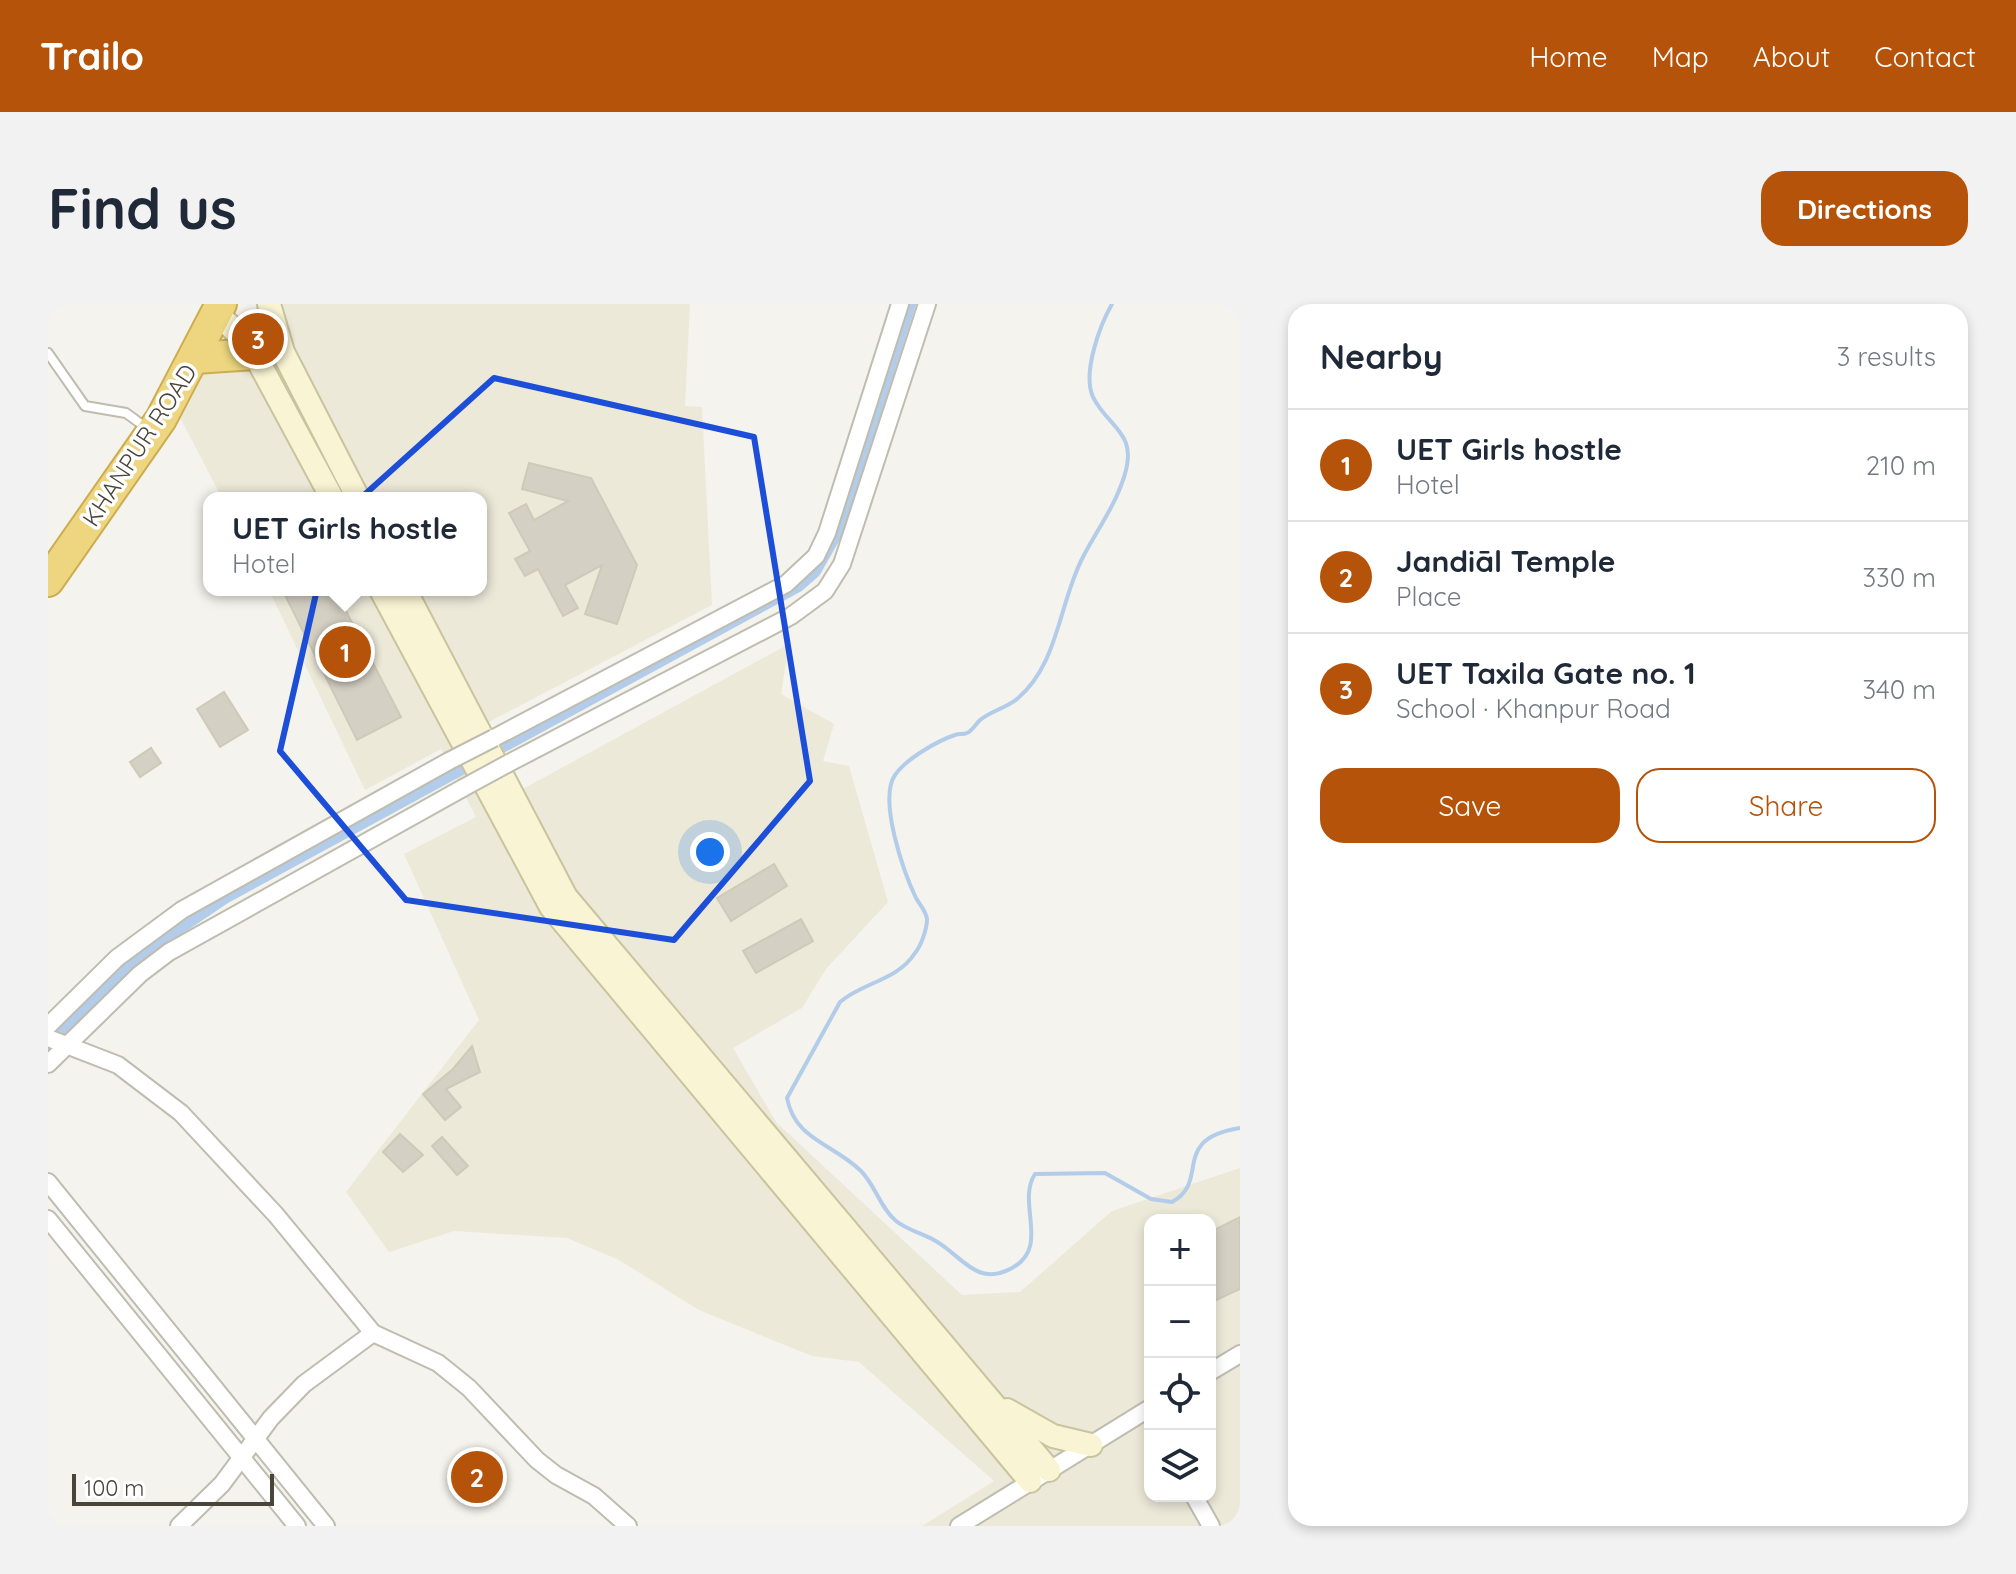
<!DOCTYPE html>
<meta charset="utf-8">
<style>
body{margin:0;font-family:Quicksand,sans-serif;background:#f2f2f3;color:#1f2937}
.controls{position:absolute;right:24px;bottom:24px;display:grid;overflow:hidden;border-radius:16px;box-shadow:0 4px 12px #0003}
.controls button{width:72px;height:72px;display:grid;place-items:center;padding:0;border:0;border-bottom:2px solid #e0e1e3;background:#fff;color:#1f2937;font:40px sans-serif}
.scale{position:absolute;left:24px;bottom:20px;width:202px;box-sizing:border-box;padding-left:8px;border:4px solid #49453b;border-top:0;font-size:22px;line-height:28px;white-space:nowrap;color:#49453b;-webkit-text-stroke:6px #fff;paint-order:stroke}
.you{position:absolute;left:662px;top:548px;width:28px;height:28px;margin:-20px;border:6px solid #fff;border-radius:50%;background:#1a73e8;box-shadow:0 0 0 12px #1a73e833}
.badge{display:grid;place-items:center;width:52px;height:52px;border-radius:50%;background:#b45309;color:#fff;font-size:26px;font-weight:700}
.pin{position:absolute;translate:-50% -50%;border:4px solid #fff;box-shadow:0 2px 8px #0006}
.popup{position:absolute;left:155px;top:188px;width:284px;height:104px;box-sizing:border-box;display:grid;place-content:center;border-radius:16px;background:#fff;filter:drop-shadow(0 2px 6px #0005);font-size:26px;white-space:nowrap;color:#747a83}
.popup b{font-size:30px;color:#1f2937}
.popup::after{content:'';position:absolute;left:50%;top:100%;margin-left:-16px;border:16px solid transparent;border-top-color:#fff}
.list{margin:0;padding:0;list-style:none}
h2{display:flex;justify-content:space-between;align-items:center;height:104px;margin:0;padding:0 32px;font-size:34px}
h2 small{font-size:26px;font-weight:400;color:#747a83}
.list li{display:grid;grid-template-columns:52px 1fr auto;gap:24px;align-items:center;box-sizing:border-box;height:112px;padding:0 32px;border-top:2px solid #e0e1e3}
.list b{display:block;font-size:30px;white-space:nowrap}
.list p{margin:0;font-size:26px;white-space:nowrap;color:#747a83}
.list em{font-size:26px;font-style:normal;color:#747a83}
.actions{display:flex;gap:16px;padding:24px 32px}
.actions a{flex:1;padding:18px 0;border:2px solid #b45309;border-radius:24px;text-align:center;font-size:28px;color:#b45309}
.actions .main{background:#b45309;color:#fff}
.icon{flex:none;width:44px;height:44px;fill:none;stroke:currentColor;stroke-width:2;stroke-linecap:round;stroke-linejoin:round}
.map{position:relative;flex:none;width:1192px;height:1222px;overflow:hidden;border-radius:24px}
header{display:flex;align-items:center;gap:48px;box-sizing:border-box;height:112px;padding:0 40px;background:#b45309;color:#fff}
header strong{font-size:38px}
nav{display:flex;gap:44px;margin-inline-start:auto;font-size:28px}
.intro{display:flex;align-items:center;justify-content:space-between;box-sizing:border-box;height:192px;padding:0 48px}
h1{margin:0;font-size:56px}
.button{padding:20px 36px;border-radius:24px;background:#b45309;color:#fff;font-size:28px;font-weight:700}
main{display:flex;gap:48px;padding:0 48px}
aside{flex:1;background:#fff;border-radius:24px;box-shadow:0 4px 12px #0003}
.map>svg:first-child{display:block}
.education{fill:#ece9d9;fill-rule:evenodd}
.lines{fill:none;stroke-linecap:round;stroke-linejoin:round}
.stream{stroke:#b2cce9;stroke-width:4}
.canal{stroke:#b2cce9;stroke-width:14}
.building{fill:#d5d0c4;stroke:#cfc9b8;stroke-width:2}
.lane-casing{stroke:#bfbcb0;stroke-width:12}
.street-casing{stroke:#bfbcb0;stroke-width:20}
.secondary-casing{stroke:#c9c39e;stroke-width:26}
.highway-casing{stroke:#ccad50;stroke-width:34}
.lane{stroke:#fff;stroke-width:8}
.street{stroke:#fff;stroke-width:16}
.secondary{stroke:#f9f4d3;stroke-width:22}
.highway{stroke:#edd67f;stroke-width:30}
.street-bridge-casing{stroke:#bfbcb0;stroke-width:20;stroke-linecap:butt}
.street-bridge{stroke:#fff;stroke-width:16}
.marked{fill:none;stroke:#1d4ed8;stroke-width:6;stroke-linejoin:round}
.labels{text-anchor:middle;dominant-baseline:central;stroke-width:7;stroke-linejoin:round;paint-order:stroke}
.street-label{font-size:24px;fill:#49453b;stroke:#fff}
</style>
<header>
<strong>Trailo</strong>
<nav><a>Home</a><a>Map</a><a>About</a><a>Contact</a></nav>
</header>
<div class="intro"><h1>Find us</h1><a class="button">Directions</a></div>
<main>
<div class="map">
<svg width="1192" height="1222" viewBox="0 0 1192 1222">
<rect width="100%" height="100%" fill="#f5f3ed"/>
<path class="education" d="M232 0H642L637 102 654 103 664 301 439 419 473 486 741 340 733 390 786 420 775 457 801 462 840 598 778 665 754 704 685 744 728 818 914 991 972 988 1064 907 1192 864V1222H874L946 1177 811 1058 764 1052 651 1006 571 956 519 934 406 927 341 948 298 888 431 716 356 550 428 513 393 445 317 486 221 286H433V194H174L126 102 155 65 185 61 203 68 236 50 245 37ZM1102 916H1162V1192H1102Z"/>
<g class="lines">
<path class="stream" d="M1064 0C1052 21 1034 69 1045 93 1060 124 1091 128 1076 173 1067 202 1049 226 1035 253 1011 298 1011 360 969 395 958 404 943 407 932 416 928 420 924 427 919 429 915 431 911 429 907 431 889 437 858 455 847 471 830 496 856 569 868 594 872 601 878 607 879 615 879 625 873 642 867 649 849 677 815 678 792 698L739 794C747 836 784 839 813 867 827 881 833 905 848 917 859 926 874 929 886 936 914 951 928 984 964 964 1003 943 968 899 987 870L1057 869 1103 895 1124 898C1163 877 1121 835 1192 824"/>
<path class="canal" d="M0 740 92 650 178 592 750 281 766 267 787 230 861 0"/>
</g>
<g class="building">
<path d="M481 159 543 174 589 261 569 320 537 310 554 261 517 281 530 304 515 312 490 265 477 272 467 255 482 247 461 209 478 200 486 216 520 197 474 185Z"/>
<path d="M242 286H287L353 413 309 436 236 289Z"/>
<path d="M176 388 200 426 172 443 149 405Z"/>
<path d="M103 444 113 459 92 473 82 458Z"/>
<path d="M726 560 739 582 683 617 669 594Z"/>
<path d="M753 615 765 637 708 669 695 647Z"/>
<path d="M424 742 432 768 398 785 413 803 397 816 375 790 405 765Z"/>
<path d="M352 830 375 851 355 868 335 848Z"/>
<path d="M394 833 420 862 409 871 384 842Z"/>
<path d="M1192 913V985L1162 999V928Z"/>
</g>
<g class="lines">
<defs>
<path id="lane" d="M0 49 37 102 78 109 100 125"/>
<g id="street">
<path d="M446 434 738 280 768 252 779 229 852 0"/>
<path d="M461 459 743 312 777 287 794 260 879 0"/>
<path d="M0 722 69 654 134 606 401 457"/>
<path d="M0 734 70 761 133 809 228 911 325 1029 390 1059 421 1084 489 1156 508 1171 546 1192 580 1222"/>
<path d="M0 760 92 670 121 648 415 484"/>
<path d="M0 878 278 1222"/>
<path d="M0 915 249 1222"/>
<path d="M1162 1068 1192 1050"/>
<path d="M1146 1192 1163 1222"/>
<path d="M131 1222 174 1180 223 1114 256 1080 325 1029"/>
<path d="M911 1222 1102 1104"/>
</g>
<g id="secondary">
<path d="M221 0 235 48 310 194"/>
<path d="M169 9 202 42 284 194"/>
<path d="M333 286 503 603 982 1177"/>
<path d="M357 286 518 593 1001 1166"/>
<path d="M959 1106 1005 1132 1043 1141"/>
</g>
<g id="highway">
<path d="M147 54 207 50"/>
<path d="M0 277 113 115 173 0"/>
</g>
</defs>
<use href="#lane" class="lane-casing"/>
<use href="#street" class="street-casing"/>
<use href="#secondary" class="secondary-casing"/>
<use href="#highway" class="highway-casing"/>
<use href="#lane" class="lane"/>
<use href="#street" class="street"/>
<use href="#secondary" class="secondary"/>
<use href="#highway" class="highway"/>
<defs>
<g id="street-bridge">
<path d="M401 457 446 434"/>
<path d="M415 484 461 459"/>
</g>
</defs>
<use href="#street-bridge" class="street-bridge-casing"/>
<use href="#street-bridge" class="street-bridge"/>
</g>
<path class="marked" d="M446 74 706 133 762 477 626 636 358 596 232 447 284 220Z"/>
<g class="labels">
<g class="street-label">
<text transform="translate(91 141) rotate(-57)">KHANPUR ROAD</text>
</g>
</g>
</svg>
<div class="controls">
<button>+</button>
<button>−</button>
<button><svg class="icon" aria-label="locate" viewBox="0 0 24 24"><circle cx="12" cy="12" r="6"/><path d="M12 2v4M12 18v4M2 12h4M18 12h4"/></svg></button>
<button><svg class="icon" aria-label="layers" viewBox="0 0 24 24"><path d="M12 4l9 5-9 5-9-5zM3 14l9 5 9-5"/></svg></button>
</div>
<div class="scale">100 m</div>
<div class="you"></div>
<div class="pin badge" style="left:297px;top:348px">1</div>
<div class="popup"><b>UET Girls hostle</b>Hotel</div>
<div class="pin badge" style="left:429px;top:1173px">2</div>
<div class="pin badge" style="left:210px;top:35px">3</div>
</div>
<aside>
<h2>Nearby<small>3 results</small></h2>
<ul class="list">
<li><span class="badge">1</span><div><b>UET Girls hostle</b><p>Hotel</p></div><em>210 m</em></li>
<li><span class="badge">2</span><div><b>Jandiāl Temple</b><p>Place</p></div><em>330 m</em></li>
<li><span class="badge">3</span><div><b>UET Taxila Gate no. 1</b><p>School · Khanpur Road</p></div><em>340 m</em></li>
</ul>
<div class="actions"><a class="main">Save</a><a>Share</a></div>
</aside>
</main>
